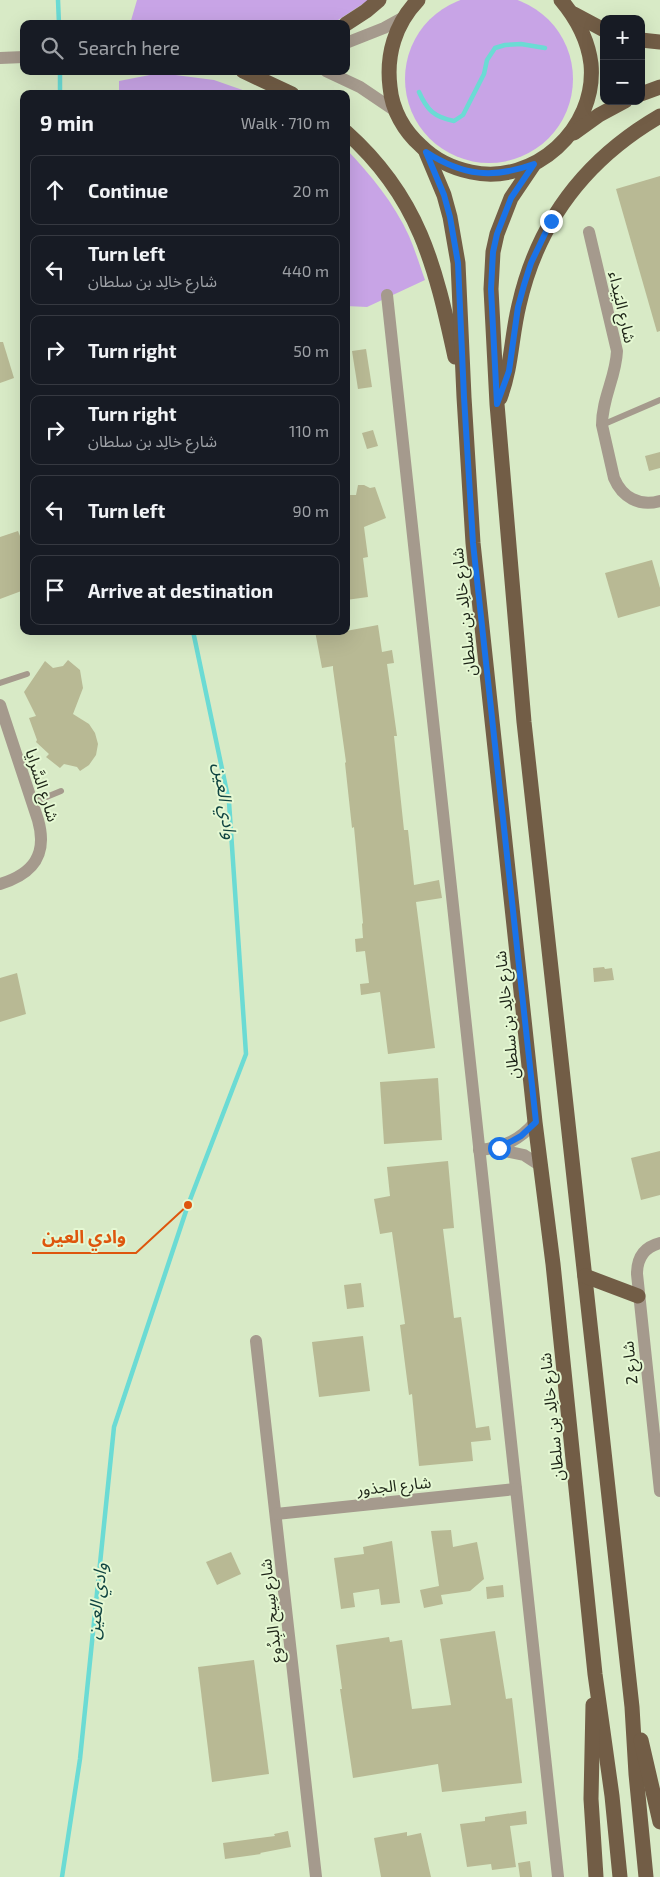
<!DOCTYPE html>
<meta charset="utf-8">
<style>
body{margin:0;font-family:"Exo 2","Noto Sans Arabic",sans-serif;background:#242831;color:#f1f3f6}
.controls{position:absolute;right:15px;top:15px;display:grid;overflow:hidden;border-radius:10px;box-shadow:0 5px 20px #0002}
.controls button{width:45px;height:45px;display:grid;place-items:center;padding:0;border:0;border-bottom:1px solid #363941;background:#171b24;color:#f1f3f6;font:25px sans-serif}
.stop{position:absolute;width:15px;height:15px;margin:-11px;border:4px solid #1a73e8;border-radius:50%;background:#fff}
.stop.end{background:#1a73e8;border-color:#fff;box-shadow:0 1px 5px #0008}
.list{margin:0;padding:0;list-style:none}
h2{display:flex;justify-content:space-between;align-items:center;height:65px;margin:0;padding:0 20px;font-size:21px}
h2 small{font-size:16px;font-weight:400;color:#9ea1a6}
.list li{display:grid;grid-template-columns:32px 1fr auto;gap:15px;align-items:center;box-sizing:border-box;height:70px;margin:0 10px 10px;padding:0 10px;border:1px solid #363941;border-radius:10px}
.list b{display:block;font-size:19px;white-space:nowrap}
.list p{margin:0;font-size:16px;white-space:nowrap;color:#9ea1a6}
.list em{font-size:16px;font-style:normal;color:#9ea1a6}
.icon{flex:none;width:28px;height:28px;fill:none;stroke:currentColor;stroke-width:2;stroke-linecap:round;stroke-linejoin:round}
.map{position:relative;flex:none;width:660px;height:1877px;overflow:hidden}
.search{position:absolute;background:#171b24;box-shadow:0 5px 20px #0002;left:20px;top:20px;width:330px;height:55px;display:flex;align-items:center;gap:12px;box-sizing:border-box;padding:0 18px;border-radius:10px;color:#9ea1a6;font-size:19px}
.panel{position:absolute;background:#171b24;box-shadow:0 5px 20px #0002;left:20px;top:90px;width:330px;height:545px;border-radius:10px}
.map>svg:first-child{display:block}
.green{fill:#c8a4e6}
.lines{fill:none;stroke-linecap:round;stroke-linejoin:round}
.stream{stroke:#6bdbd4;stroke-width:4.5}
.building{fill:#b8b994}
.lane{stroke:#a59a8d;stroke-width:6}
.street{stroke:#a59a8d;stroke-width:12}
.primary{stroke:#725d46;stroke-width:15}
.route{stroke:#1a73e8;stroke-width:6}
.labels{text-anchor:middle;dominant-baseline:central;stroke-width:4;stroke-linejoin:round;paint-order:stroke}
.street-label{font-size:16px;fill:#1d2417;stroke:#e5f8d3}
.water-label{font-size:18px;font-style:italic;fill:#104441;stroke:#e5f8d3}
.leader{fill:none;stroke:#de560d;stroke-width:2}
.callout-dot{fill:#de560d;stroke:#e5f8d3;stroke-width:2}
.callout-label{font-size:18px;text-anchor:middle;font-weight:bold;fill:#de560d;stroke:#e5f8d3;stroke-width:4;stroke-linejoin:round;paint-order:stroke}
</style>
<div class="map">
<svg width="660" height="1877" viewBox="0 0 660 1877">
<rect width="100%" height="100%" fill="#d8eac6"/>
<g class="green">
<circle cx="489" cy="79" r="84"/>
<path d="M137 0H369L332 24H130Z"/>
<path d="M160 73 214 80 254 94H119V81Z"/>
<path d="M346 149C371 175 394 203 409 236 415 250 420 266 425 280L367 307 346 306Z"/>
</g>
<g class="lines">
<g class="stream">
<path d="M58 0 59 24"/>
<path d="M60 71V94"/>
<path d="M419 92C427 110 434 117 454 121L463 115 484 74 487 60 495 48 505 45 521 44 545 48"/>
<path d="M62 1877 80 1759 114 1427 188 1205 246 1054 229 802 193 631"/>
</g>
</g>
<g class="building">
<path d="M660 176V331L657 332 616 189Z"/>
<path d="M0 342H3L14 378 0 383Z"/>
<path d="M366 349 372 387 358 389 352 351Z"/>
<path d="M373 430 378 446 367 449 362 433Z"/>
<path d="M660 452V468L649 471 645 456Z"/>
<path d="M358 485H364L370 488 375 487 386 518 364 527 368 557 363 558 368 597 346 600V495H356Z"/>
<path d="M18 531 20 536 24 535V590L0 599V537Z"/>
<path d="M652 560 660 588V606L618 618 605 573Z"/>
<path d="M378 625 382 652 392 650 394 663 387 664 397 736H394L404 830H408L414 885 439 880 442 898 416 902 435 1048 388 1054 380 992 361 995 360 984 369 983 365 951 356 952 355 939 363 938 362 924 363 923 354 827 352 828 345 763 346 762 333 669V666L322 668 315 631H346Z"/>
<path d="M68 660 80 670 83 688 73 714 89 724 95 733 98 744 96 755 89 765 80 771 77 767 64 764 60 768 46 757 49 754 36 742 37 740 29 718 36 716 24 692 45 661 53 668 63 666Z"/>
<path d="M604 967 605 969 612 968 614 980 594 982 593 968Z"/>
<path d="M17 973 26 1014 0 1022V978Z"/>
<path d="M438 1078 442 1140 384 1144 380 1082Z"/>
<path d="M660 1151V1195L641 1200 631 1158Z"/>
<path d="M448 1161 454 1228 443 1229 454 1318 461 1317 476 1428 489 1426 491 1440 471 1442 473 1461 419 1466 412 1394 409 1395 400 1325 405 1324 392 1232 380 1234 374 1199 390 1196 387 1167Z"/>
<path d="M361 1283 364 1307 347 1309 344 1285Z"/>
<path d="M363 1336 370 1391 319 1397 312 1342Z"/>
<path d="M451 1530 453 1547 477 1542 484 1579 470 1591 441 1595 443 1604 424 1608 420 1590 439 1586 431 1531Z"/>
<path d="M392 1541 400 1603 381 1605 379 1589 353 1593 355 1607 341 1609 334 1558 364 1554 363 1547Z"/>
<path d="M231 1552 241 1574 217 1585 206 1562Z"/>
<path d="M503 1585 504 1597 487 1599 486 1587Z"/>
<path d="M495 1631 506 1699 512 1698 522 1783 442 1792 438 1764 353 1778 340 1689H342L336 1645 389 1637 390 1642 402 1640 412 1709 451 1705 440 1639Z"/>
<path d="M254 1660 269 1774 212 1782 198 1667Z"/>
<path d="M526 1811 527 1824 510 1826 516 1867 492 1870 491 1864 467 1867 460 1824 485 1821V1817Z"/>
<path d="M288 1831 291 1847 260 1853 261 1854 225 1859 223 1843 275 1836 274 1834Z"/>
<path d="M407 1832V1836L421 1833 431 1877H381L374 1838Z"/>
<path d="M530 1861 532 1877H520L518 1863Z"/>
</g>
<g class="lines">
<g class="lane">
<path d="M602 425 660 400"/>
<path d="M0 683 27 674"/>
<path d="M32 803 61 791"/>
</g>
<g class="street">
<path d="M346 43 384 28 404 17"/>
<path d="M0 58 24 57"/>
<path d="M326 71 360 87 397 112"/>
<path d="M589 232 617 351C616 377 602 398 602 425L614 478C622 497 639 507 660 501"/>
<path d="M387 295 558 1877"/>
<path d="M0 705 38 820C48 855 33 874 0 884"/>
<path d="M496 1149 524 1155 541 1166"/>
<path d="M479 1150C503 1148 520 1140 535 1122"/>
<path d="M660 1243C644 1247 637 1258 637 1274L660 1491"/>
<path d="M256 1341 316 1877"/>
<path d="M276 1514 516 1489"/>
</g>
<g class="primary">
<path d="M418 0C395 24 386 55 390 87 392 110 404 131 421 146 435 160 452 168 471 172 534 186 597 129 591 64 588 39 577 19 561 0"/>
<path d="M574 14 604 30"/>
<path d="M346 24 366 11 379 0"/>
<path d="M641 40 660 42"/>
<path d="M243 71 292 94"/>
<path d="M641 94 660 87"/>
<path d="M346 132C419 197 435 265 455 357"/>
<path d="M574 133 599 115 625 101"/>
<path d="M426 152 444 195 450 217 458 263 464 397 473 543 535 1122 553 1264 595 1674 612 1796 620 1877"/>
<path d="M534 164 511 198 497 234 493 252 491 289 497 404 524 722 632 1707 636 1774 646 1877"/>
<path d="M500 398C512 366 511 338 519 305 538 221 586 159 660 116"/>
<path d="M585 1276 638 1296"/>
<path d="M593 1705 591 1799 596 1877"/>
<path d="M641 1740 660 1822"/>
</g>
</g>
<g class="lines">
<path class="route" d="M499 1148 521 1136 536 1122 473 543 464 397 458 263 450 217 444 195 426 152C463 176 493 179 534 164L511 198 497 234 493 252 491 289 497 404 509 371 518 307 524 285 531 263 551 221"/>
</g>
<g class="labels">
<g class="street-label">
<text transform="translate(623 307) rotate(77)">شارع البَيداء</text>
<text transform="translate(463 612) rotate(-96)">شارع خالِد بن سلطان</text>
<text transform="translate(43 785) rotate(72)">شارع السَّرايا</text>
<text transform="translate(506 1015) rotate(-96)">شارع خالِد بن سلطان</text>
<text transform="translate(629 1363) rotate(-96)">شارع 2</text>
<text transform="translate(551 1417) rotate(-96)">شارع خالِد بن سلطان</text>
<text transform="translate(394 1485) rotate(-6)">شارع الجذور</text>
<text transform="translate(270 1611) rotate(-96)">شارع سِيح البِدُوع</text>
</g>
<g class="water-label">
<text transform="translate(226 801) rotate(82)">وادي العين</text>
<text transform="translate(96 1601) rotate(-84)">وادي العين</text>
</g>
</g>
<path class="leader" d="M188 1205L136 1253H32"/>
<circle class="callout-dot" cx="188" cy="1205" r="5"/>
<g class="callout-label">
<text x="84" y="1243">وادي العين</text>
</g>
</svg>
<div class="controls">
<button>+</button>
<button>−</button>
</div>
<div class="stop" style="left:499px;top:1148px"></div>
<div class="stop end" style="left:551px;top:221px"></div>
<div class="search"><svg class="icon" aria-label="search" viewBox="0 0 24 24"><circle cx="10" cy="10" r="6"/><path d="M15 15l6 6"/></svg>Search here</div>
<section class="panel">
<h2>9 min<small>Walk · 710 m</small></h2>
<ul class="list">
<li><svg class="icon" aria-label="ahead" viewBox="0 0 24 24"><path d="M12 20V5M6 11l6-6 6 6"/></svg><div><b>Continue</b></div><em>20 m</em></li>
<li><svg class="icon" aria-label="left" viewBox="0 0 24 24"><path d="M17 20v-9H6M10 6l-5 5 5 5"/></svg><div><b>Turn left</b><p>شارع خالِد بن سلطان</p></div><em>440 m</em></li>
<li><svg class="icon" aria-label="right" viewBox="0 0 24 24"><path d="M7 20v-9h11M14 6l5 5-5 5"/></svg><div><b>Turn right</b></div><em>50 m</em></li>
<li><svg class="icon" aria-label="right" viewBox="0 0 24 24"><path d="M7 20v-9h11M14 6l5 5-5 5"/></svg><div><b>Turn right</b><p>شارع خالِد بن سلطان</p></div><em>110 m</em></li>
<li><svg class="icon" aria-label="left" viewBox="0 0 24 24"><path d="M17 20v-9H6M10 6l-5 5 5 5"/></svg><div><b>Turn left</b></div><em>90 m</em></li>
<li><svg class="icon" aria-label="arrive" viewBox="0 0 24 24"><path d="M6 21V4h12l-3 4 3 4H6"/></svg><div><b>Arrive at destination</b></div></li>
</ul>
</section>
</div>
